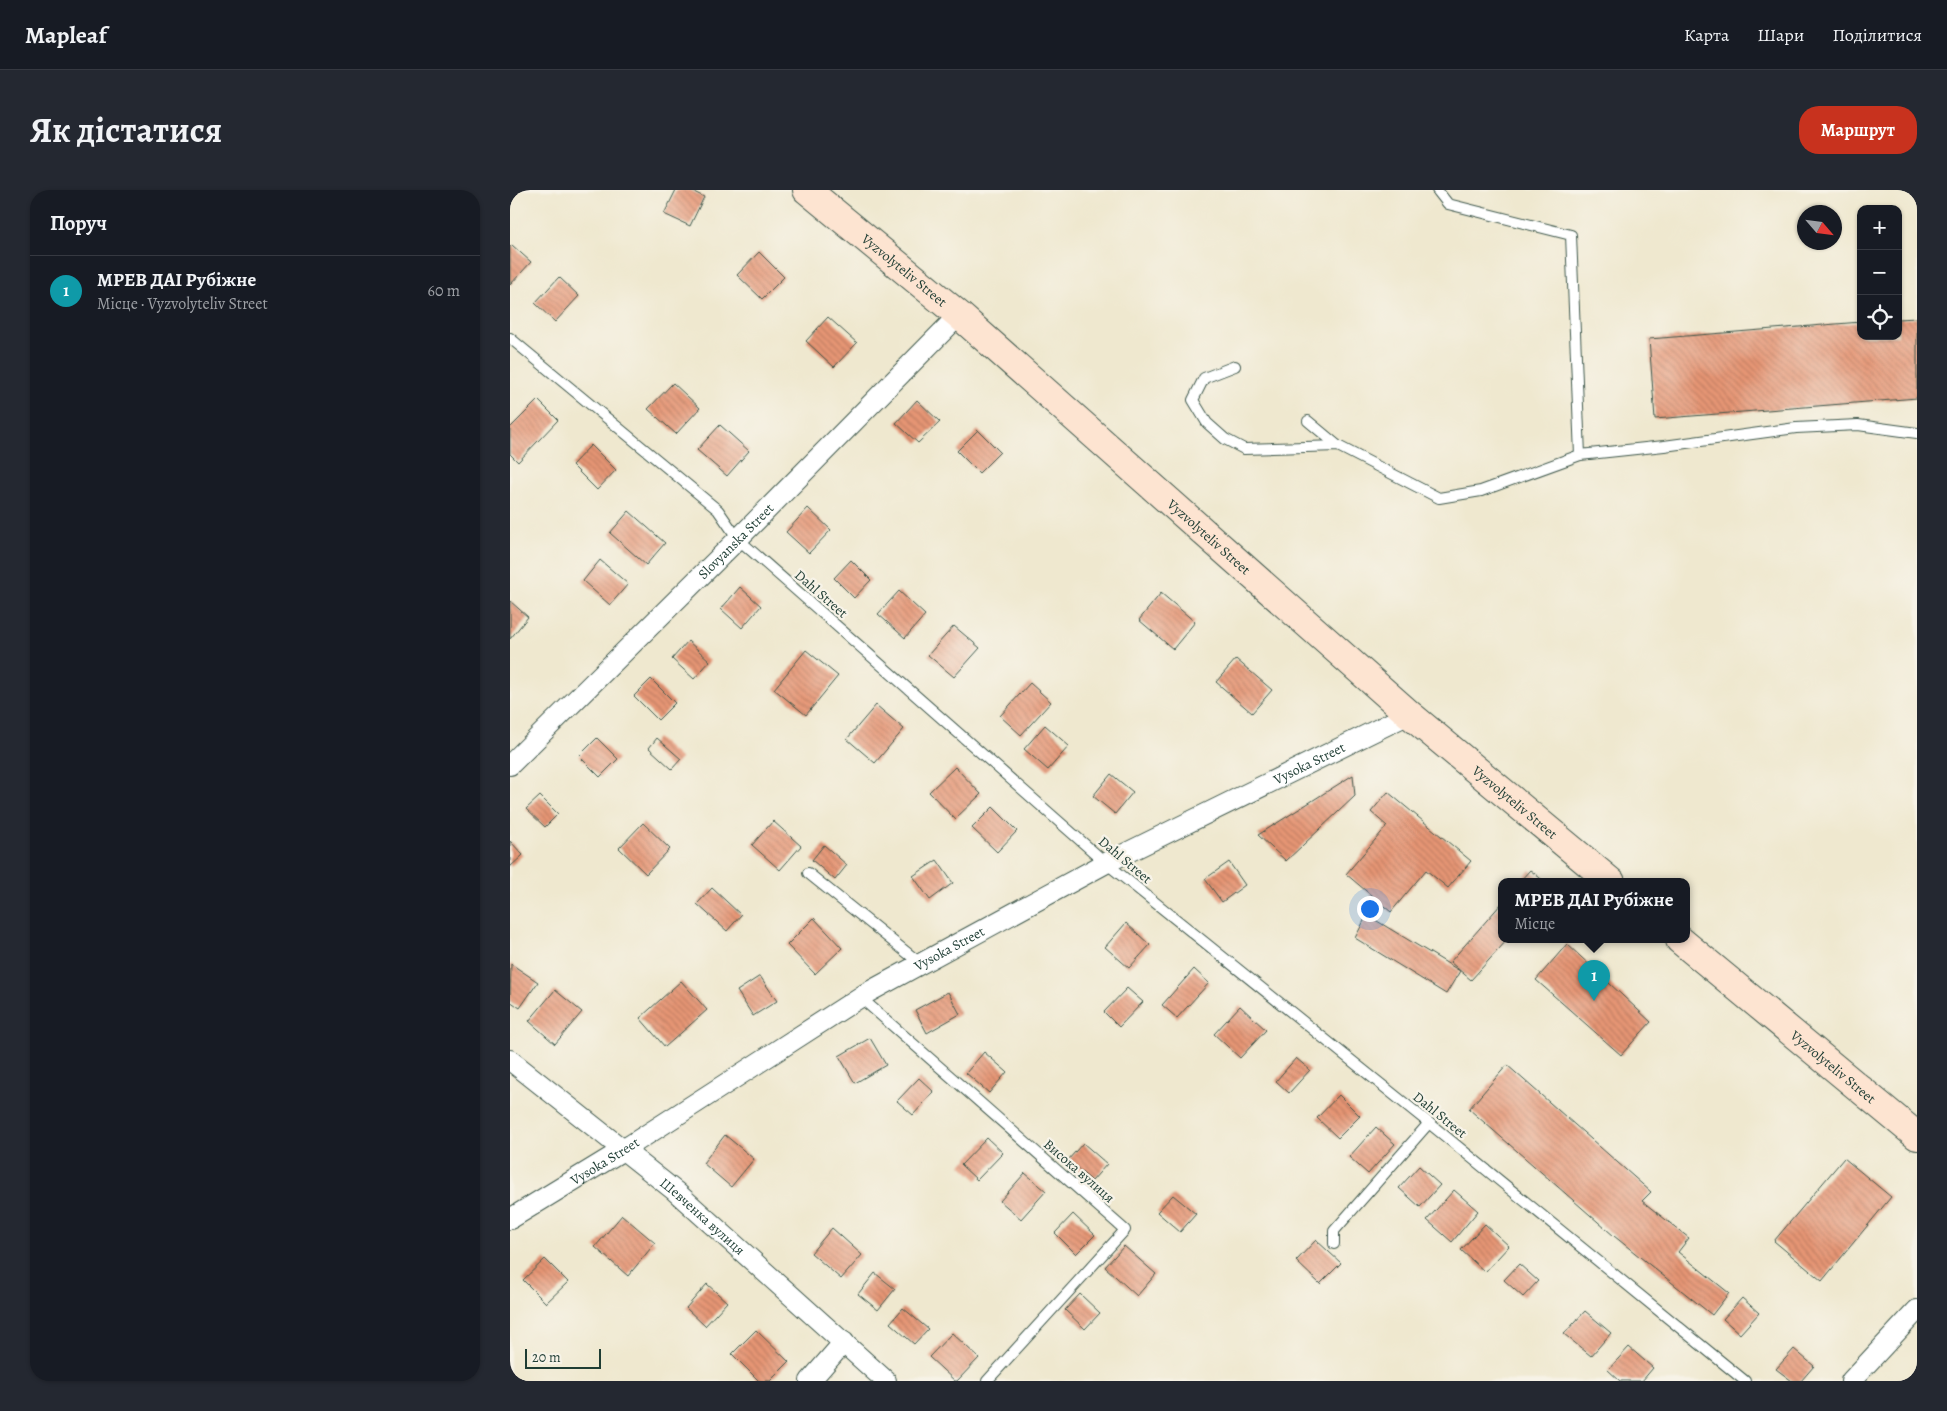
<!DOCTYPE html>
<html lang="uk">
<meta charset="utf-8">
<style>
body{margin:0;font-family:Alegreya,serif;background:#242831;color:#f1f3f6}
.controls{position:absolute;right:15px;top:15px;display:grid;overflow:hidden;border-radius:10px;box-shadow:0 1px 4px #0004}
.controls button{width:45px;height:45px;display:grid;place-items:center;padding:0;border:0;border-bottom:1px solid #363941;background:#171b24;color:#f1f3f6;font:25px sans-serif}
.compass{position:absolute;left:1287px;top:15px;width:45px;height:45px;border-radius:50%;background:#171b24;box-shadow:0 1px 4px #0004;rotate:118deg}
.scale{position:absolute;left:15px;bottom:12px;width:76px;box-sizing:border-box;padding-left:5px;border:2px solid #1f3d34;border-top:0;font-size:14px;line-height:18px;white-space:nowrap;color:#1f3d34;-webkit-text-stroke:4px #f7f3e8;paint-order:stroke}
.you{position:absolute;left:859px;top:718px;width:18px;height:18px;margin:-12px;border:4px solid #fff;border-radius:50%;background:#1a73e8;box-shadow:0 0 0 8px #1a73e833}
.badge{display:grid;place-items:center;width:32px;height:32px;border-radius:50%;background:#c8321e;color:#fff;font-size:16px;font-weight:700}
.pin{position:absolute;translate:-50% -41px;filter:drop-shadow(0 1px 2px #0008)}
.pin::after{content:'';position:absolute;top:26px;width:18px;height:15px;background:inherit;clip-path:polygon(0 0,100% 0,50% 100%)}
.popup{position:absolute;left:988px;top:688px;width:192px;height:65px;box-sizing:border-box;display:grid;place-content:center;border-radius:10px;background:#171b24;filter:drop-shadow(0 1px 4px #0005);font-size:16px;white-space:nowrap;color:#9ea1a6}
.popup b{font-size:19px;color:#f1f3f6}
.popup::after{content:'';position:absolute;left:50%;top:100%;margin-left:-10px;border:10px solid transparent;border-top-color:#171b24}
.list{margin:0;padding:0;list-style:none}
h2{display:flex;justify-content:space-between;align-items:center;height:65px;margin:0;padding:0 20px;font-size:21px}
h2 small{font-size:16px;font-weight:400;color:#9ea1a6}
.list li{display:grid;grid-template-columns:32px 1fr auto;gap:15px;align-items:center;box-sizing:border-box;height:70px;padding:0 20px;border-top:1px solid #363941}
.list b{display:block;font-size:19px;white-space:nowrap}
.list p{margin:0;font-size:16px;white-space:nowrap;color:#9ea1a6}
.list em{font-size:16px;font-style:normal;color:#9ea1a6}
.icon{flex:none;width:28px;height:28px;fill:none;stroke:currentColor;stroke-width:2;stroke-linecap:round;stroke-linejoin:round}
.map{position:relative;flex:none;width:1407px;height:1191px;overflow:hidden;border-radius:20px}
header{display:flex;align-items:center;gap:30px;box-sizing:border-box;height:70px;padding:0 25px;background:#171b24;border-bottom:1px solid #363941}
header strong{font-size:24px}
nav{display:flex;gap:28px;margin-inline-start:auto;font-size:18px}
.intro{display:flex;align-items:center;justify-content:space-between;box-sizing:border-box;height:120px;padding:0 30px}
h1{margin:0;font-size:35px}
.button{padding:12px 22px;border-radius:20px;background:#c8321e;color:#fff;font-size:18px;font-weight:700}
main{display:flex;gap:30px;padding:0 30px}
aside{flex:1;background:#171b24;border-radius:20px;box-shadow:0 1px 4px #0004}
.map>svg:first-child{display:block}
.building{fill:url(#building-back-hatch)}
.lines{fill:none;stroke-linecap:round;stroke-linejoin:round}
.lane-casing{stroke:#3e574b;stroke-width:12}
.street-casing{stroke:#3e574b;stroke-width:22}
.secondary-casing{stroke:#3e574b;stroke-width:30}
.lane{stroke:#fff;stroke-width:10}
.street{stroke:#fff;stroke-width:20}
.secondary{stroke:#fde4d1;stroke-width:28}
.labels{text-anchor:middle;dominant-baseline:central;stroke-width:4.5;stroke-linejoin:round;paint-order:stroke}
.street-label{font-size:14px;fill:#1f3d34;stroke:#f7f3e8}
</style>
<header>
<strong>Mapleaf</strong>
<nav><a>Карта</a><a>Шари</a><a>Поділитися</a></nav>
</header>
<div class="intro"><h1>Як дістатися</h1><a class="button">Маршрут</a></div>
<main>
<aside>
<h2>Поруч<small></small></h2>
<ul class="list">
<li><span class="badge" style="background:#0f9aa8">1</span><div><b>МРЕВ ДАІ Рубіжне</b><p>Місце · Vyzvolyteliv Street</p></div><em>60 m</em></li>
</ul>
</aside>
<div class="map">
<svg width="1407" height="1191" viewBox="0 0 1407 1191">
<defs>
<pattern id="building-back-hatch" width="6" height="6" patternUnits="userSpaceOnUse" patternTransform="scale(1.25)"><rect width="6" height="6" fill="#e69574"/><path d="M-1 5l2 2M0 0l6 6M5-1l2 2" fill="none" stroke="#ba7b60"/></pattern>
</defs>
<rect width="100%" height="100%" fill="#f7f3e8"/>
<filter id="ink" filterUnits="userSpaceOnUse"><feTurbulence type="fractalNoise" baseFrequency=".02" numOctaves="2"/><feDisplacementMap in="SourceGraphic" scale="10" xChannelSelector="R" yChannelSelector="G"/><feConvolveMatrix kernelMatrix="1 2 1 2 8 2 1 2 1" color-interpolation-filters="sRGB"/></filter>
<filter id="wash" filterUnits="userSpaceOnUse"><feTurbulence type="fractalNoise" baseFrequency=".0096" numOctaves="4" result="noise"/><feDisplacementMap in="SourceGraphic" scale="20" xChannelSelector="R" yChannelSelector="G"/><feGaussianBlur stdDeviation="1.12" result="paint"/><feColorMatrix in="noise" values="0 0 0 0 0 0 0 0 0 0 0 0 0 0 0 0 0 1.4 0 .05"/><feComposite in="paint" operator="in"/></filter>
<g filter="url(#wash)">
<rect width="100%" height="100%" fill="#efe8cf"/>
<g id="blocks">
<g class="building">
<path d="M166 0H180L194 7 180 36 154 24Z"/>
<path d="M2 55 21 72 0 95V57Z"/>
<path d="M249 62 274 87 252 109 227 85Z"/>
<path d="M49 87 69 106 45 132 25 113Z"/>
<path d="M318 127 347 153 324 177 296 151Z"/>
<path d="M1407 128V208L1145 229 1139 149 1351 132V146H1388V129Z"/>
<path d="M163 193 190 218 166 244 138 219Z"/>
<path d="M28 210 48 230 8 272 0 264V238Z"/>
<path d="M407 210 430 232 408 253 386 233Z"/>
<path d="M210 235 239 261 217 286 187 260Z"/>
<path d="M468 240 490 262 469 283 447 261Z"/>
<path d="M81 255 106 280 87 300 62 275Z"/>
<path d="M298 318 321 340 299 363 276 342Z"/>
<path d="M119 321 155 353 136 375 100 343Z"/>
<path d="M90 370 118 394 100 415 73 391Z"/>
<path d="M341 370 361 390 344 408 324 388Z"/>
<path d="M230 397 251 416 232 438 211 419Z"/>
<path d="M389 401 415 425 395 448 368 424Z"/>
<path d="M651 403 685 432 663 459 629 430Z"/>
<path d="M0 411 18 427 0 449Z"/>
<path d="M444 436 470 458 444 487 418 465Z"/>
<path d="M178 451 200 471 184 489 162 469Z"/>
<path d="M296 460 328 486 296 525 264 499Z"/>
<path d="M726 469 762 500 742 523 706 492Z"/>
<path d="M141 489 165 513 148 530 124 506Z"/>
<path d="M520 493 541 512 511 545 490 526Z"/>
<path d="M366 515 394 539 365 573 337 549Z"/>
<path d="M535 535 559 556 538 580 514 559Z"/>
<path d="M87 548 108 569 90 587 69 566Z"/>
<path d="M147 548 171 569 162 579 139 558Z"/>
<path d="M445 577 471 604 445 629 419 602Z"/>
<path d="M601 584 623 602 605 624 583 606Z"/>
<path d="M843 585 845 606 776 671 748 645Z"/>
<path d="M878 602 961 671 938 698 916 680 881 722 836 684 877 636 861 622Z"/>
<path d="M30 606 48 624 35 637 16 619Z"/>
<path d="M483 617 507 641 487 662 462 638Z"/>
<path d="M263 631 291 656 270 680 242 655Z"/>
<path d="M133 633 160 659 136 684 109 658Z"/>
<path d="M0 651 13 665 0 677Z"/>
<path d="M314 655 337 675 325 690 302 670Z"/>
<path d="M427 670 443 693 420 710 403 686Z"/>
<path d="M719 672 735 695 712 712 695 689Z"/>
<path d="M1020 680 1035 692H1009Z"/>
<path d="M202 698 231 725 217 741 187 714Z"/>
<path d="M992 713V750H997L961 790 940 772Z"/>
<path d="M857 725 950 781 936 804 845 748Z"/>
<path d="M304 728 332 758 305 784 277 755Z"/>
<path d="M616 733 640 755 619 778 595 757Z"/>
<path d="M1057 754 1141 832 1111 865 1026 790Z"/>
<path d="M1 774 28 792 10 818 0 811Z"/>
<path d="M684 779 699 793 667 828 652 815Z"/>
<path d="M250 786 267 811 243 826 227 801Z"/>
<path d="M171 791 197 820 155 857 130 828Z"/>
<path d="M617 798 633 812 609 837 594 822Z"/>
<path d="M45 800 72 822 45 854 19 831Z"/>
<path d="M438 802 450 824 417 843 405 820Z"/>
<path d="M730 816 756 840 730 868 704 844Z"/>
<path d="M360 848 376 875 345 893 329 866Z"/>
<path d="M474 862 497 882 479 903 456 883Z"/>
<path d="M786 868 800 880 779 903 766 891Z"/>
<path d="M997 875 1141 1002 1132 1011 1179 1048 1168 1062 1219 1103 1202 1125 1104 1046 959 919Z"/>
<path d="M409 888 424 902 403 925 387 911Z"/>
<path d="M829 905 850 926 828 948 807 928Z"/>
<path d="M866 937 885 954 858 984 839 967Z"/>
<path d="M215 945 244 969 221 997 193 973Z"/>
<path d="M477 948 493 963 467 990 451 975Z"/>
<path d="M573 953 597 974 582 991 558 970Z"/>
<path d="M1334 968 1381 1007 1312 1091 1264 1051Z"/>
<path d="M909 976 930 995 910 1017 889 998Z"/>
<path d="M515 983 536 1001 511 1029 490 1011Z"/>
<path d="M944 1000 968 1021 942 1052 917 1030Z"/>
<path d="M663 1005 686 1024 670 1042 647 1022Z"/>
<path d="M563 1024 585 1045 566 1064 545 1043Z"/>
<path d="M112 1025 145 1053 118 1086 85 1057Z"/>
<path d="M975 1034 999 1056 975 1082 951 1060Z"/>
<path d="M322 1038 352 1065 331 1089 301 1063Z"/>
<path d="M806 1050 831 1073 810 1094 786 1071Z"/>
<path d="M614 1056 646 1084 627 1106 595 1077Z"/>
<path d="M35 1069 58 1092 36 1113 13 1090Z"/>
<path d="M1009 1074 1028 1091 1013 1107 994 1090Z"/>
<path d="M365 1083 385 1099 368 1120 348 1104Z"/>
<path d="M197 1094 217 1112 195 1136 176 1118Z"/>
<path d="M570 1104 590 1123 575 1139 555 1120Z"/>
<path d="M1232 1108 1249 1123 1230 1144 1213 1129Z"/>
<path d="M393 1118 418 1139 404 1154 380 1133Z"/>
<path d="M1075 1121 1101 1143 1081 1166 1054 1144Z"/>
<path d="M246 1140 279 1172 260 1191H249L222 1164Z"/>
<path d="M442 1143 469 1168 447 1191H445L419 1167Z"/>
<path d="M1119 1157 1143 1178 1132 1191H1110L1098 1180Z"/>
<path d="M1284 1159 1304 1176 1291 1191H1282L1266 1179Z"/>
</g>
</g>
</g>
<g filter="url(#ink)">
<use href="#blocks" fill-opacity="0" stroke="#3e574b" stroke-width="1"/>
<g class="lines">
<defs>
<g id="lane">
<path d="M927 0 938 14 1061 45 1070 265"/>
<path d="M0 148 208 320 228 349 596 673 919 933 1235 1191"/>
<path d="M725 176 694 188 683 210 697 233 715 249 734 259 828 256 929 308 971 301 1070 265 1154 256 1286 238 1348 235 1407 243"/>
<path d="M798 231 828 256"/>
<path d="M298 683 411 774"/>
<path d="M350 807 615 1040 477 1191"/>
<path d="M824 1054V1041L919 933"/>
</g>
<g id="street">
<path id="s1" d="M0 575 228 349 449 125"/>
<path id="s2" d="M0 870 165 1001 376 1191"/>
<path id="s3" d="M0 1029 113 960 355 804 596 673 899 524"/>
<path d="M300 1191 334 1152"/>
<path d="M1341 1191 1407 1120"/>
</g>
<g id="secondary">
<path id="s4" d="M297 0 449 125 899 524 1101 692"/>
<path id="s5" d="M1170 750 1407 946"/>
</g>
</defs>
<use href="#lane" class="lane-casing"/>
<use href="#street" class="street-casing"/>
<use href="#secondary" class="secondary-casing"/>
<use href="#lane" class="lane"/>
<use href="#street" class="street"/>
<use href="#secondary" class="secondary"/>
</g>
</g>
<g class="labels">
<g class="street-label">
<text stroke="none"><textPath href="#s4" startOffset="126">Vyzvolyteliv Street</textPath></text>
<text stroke="none"><textPath href="#s4" startOffset="531">Vyzvolyteliv Street</textPath></text>
<text stroke="none"><textPath href="#s1" startOffset="318">Slovyanska Street</textPath></text>
<text transform="translate(311 404) rotate(41)">Dahl Street</text>
<text stroke="none"><textPath href="#s3" startOffset="921">Vysoka Street</textPath></text>
<text stroke="none"><textPath href="#s4" startOffset="936">Vyzvolyteliv Street</textPath></text>
<text transform="translate(615 670) rotate(40)">Dahl Street</text>
<text stroke="none"><textPath href="#s3" startOffset="516">Vysoka Street</textPath></text>
<text stroke="none"><textPath href="#s5" startOffset="199">Vyzvolyteliv Street</textPath></text>
<text transform="translate(930 925) rotate(39)">Dahl Street</text>
<text stroke="none"><textPath href="#s3" startOffset="111">Vysoka Street</textPath></text>
<text transform="translate(569 981) rotate(41)">Висока вулиця</text>
<text stroke="none"><textPath href="#s2" startOffset="248">Шевченка вулиця</textPath></text>
</g>
</g>
</svg>
<div class="controls">
<button>+</button>
<button>−</button>
<button><svg class="icon" aria-label="locate" viewBox="0 0 24 24"><circle cx="12" cy="12" r="6"/><path d="M12 2v4M12 18v4M2 12h4M18 12h4"/></svg></button>
</div>
<svg class="compass" viewBox="-18 -18 36 36"><path d="M0-13l5 13h-10z" fill="#e53935"/><path d="M0 13l5-13h-10z" fill="#9ea1a6"/></svg>
<div class="scale">20 m</div>
<div class="you"></div>
<div class="pin badge" style="left:1084px;top:811px;background:#0f9aa8">1</div>
<div class="popup"><b>МРЕВ ДАІ Рубіжне</b>Місце</div>
</div>
</main>
